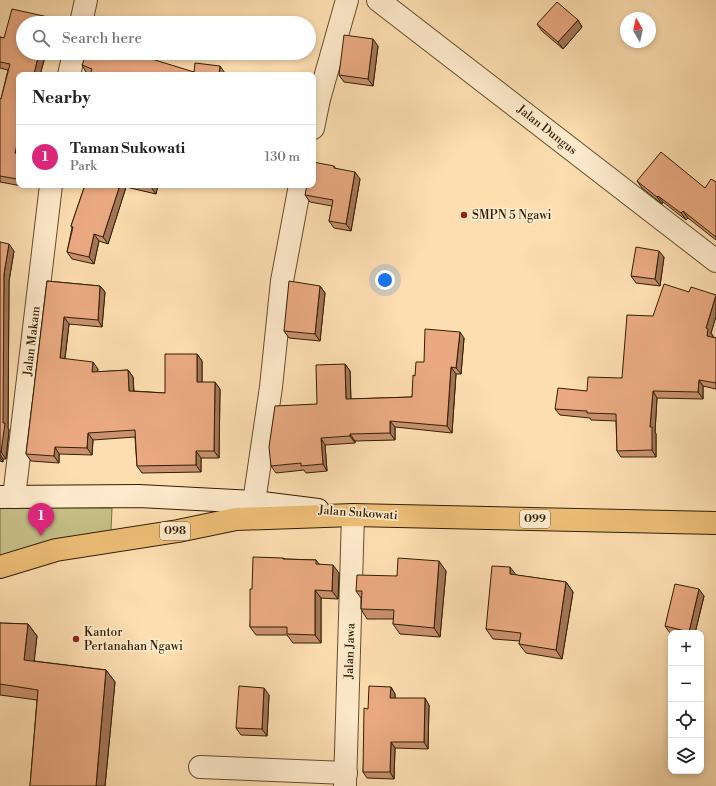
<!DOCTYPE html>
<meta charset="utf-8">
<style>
body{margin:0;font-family:"Libre Bodoni",serif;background:#f2f2f2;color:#222}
.controls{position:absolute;right:12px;bottom:12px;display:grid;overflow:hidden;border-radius:8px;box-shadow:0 2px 6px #0003}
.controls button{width:36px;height:36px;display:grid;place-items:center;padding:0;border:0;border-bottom:1px solid #e0e0e0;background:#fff;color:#222;font:20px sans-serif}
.compass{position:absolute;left:620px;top:12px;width:36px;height:36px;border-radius:50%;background:#fff;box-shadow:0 2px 6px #0003;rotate:351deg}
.you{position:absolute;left:385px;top:280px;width:14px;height:14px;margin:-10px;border:3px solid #fff;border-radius:50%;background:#1a73e8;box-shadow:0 0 0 6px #1a73e833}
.badge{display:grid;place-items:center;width:26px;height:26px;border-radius:50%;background:#db2777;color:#fff;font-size:13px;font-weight:700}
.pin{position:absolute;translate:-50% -33px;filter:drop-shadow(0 1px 2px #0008)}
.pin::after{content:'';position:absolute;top:21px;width:14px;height:12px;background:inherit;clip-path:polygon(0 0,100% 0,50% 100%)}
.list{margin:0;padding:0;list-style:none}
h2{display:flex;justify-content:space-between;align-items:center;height:52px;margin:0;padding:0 16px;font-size:17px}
h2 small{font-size:13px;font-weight:400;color:#767676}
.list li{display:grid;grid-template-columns:26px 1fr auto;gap:12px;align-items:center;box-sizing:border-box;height:64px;padding:0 16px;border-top:1px solid #e0e0e0}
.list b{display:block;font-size:15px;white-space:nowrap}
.list p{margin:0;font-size:13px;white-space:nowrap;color:#767676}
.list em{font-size:13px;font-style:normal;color:#767676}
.icon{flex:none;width:22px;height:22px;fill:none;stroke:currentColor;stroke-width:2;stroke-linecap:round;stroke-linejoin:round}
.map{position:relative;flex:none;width:716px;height:786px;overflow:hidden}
.search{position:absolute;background:#fff;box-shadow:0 2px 6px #0003;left:16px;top:16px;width:300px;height:44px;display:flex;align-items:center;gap:10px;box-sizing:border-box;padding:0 14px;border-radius:22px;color:#767676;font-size:15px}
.panel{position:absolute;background:#fff;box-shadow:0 2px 6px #0003;left:16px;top:72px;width:300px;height:116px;border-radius:8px}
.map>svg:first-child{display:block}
.green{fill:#c6bf87;stroke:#7c6e44}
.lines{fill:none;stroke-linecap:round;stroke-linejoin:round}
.minor-casing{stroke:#644e2d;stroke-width:24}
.tertiary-casing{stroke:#644e2d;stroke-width:24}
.secondary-casing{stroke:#311e01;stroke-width:24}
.primary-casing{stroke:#311e01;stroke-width:24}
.minor{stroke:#feeacc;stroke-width:22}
.tertiary{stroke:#feeacc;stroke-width:22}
.secondary{stroke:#feeacc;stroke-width:22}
.primary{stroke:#eebf78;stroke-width:22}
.wall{fill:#c9916f;stroke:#311e01}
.shaded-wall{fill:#a4765a;stroke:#311e01}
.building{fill:#eaa981;stroke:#311e01}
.poi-dot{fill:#8f2418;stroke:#feeacc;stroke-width:1.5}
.labels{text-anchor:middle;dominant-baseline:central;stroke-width:3.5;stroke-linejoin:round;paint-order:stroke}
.shield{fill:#feeacc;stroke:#6e5b3e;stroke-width:1}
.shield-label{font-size:11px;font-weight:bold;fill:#311e01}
.street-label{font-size:12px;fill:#311e01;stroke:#feeacc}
.poi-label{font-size:12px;fill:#311e01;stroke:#feeacc;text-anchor:start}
</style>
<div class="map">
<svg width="716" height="786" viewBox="0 0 716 786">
<rect width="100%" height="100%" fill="#fddeb1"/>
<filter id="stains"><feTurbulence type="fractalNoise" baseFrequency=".005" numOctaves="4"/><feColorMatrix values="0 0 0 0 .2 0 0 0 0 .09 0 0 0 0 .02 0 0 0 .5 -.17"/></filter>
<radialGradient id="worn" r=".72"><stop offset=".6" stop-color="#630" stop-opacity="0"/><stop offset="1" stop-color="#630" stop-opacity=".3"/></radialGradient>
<path class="green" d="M0 507 112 508 111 531 0 558Z"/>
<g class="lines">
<defs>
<g id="minor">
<path d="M81 23 86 0"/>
<path d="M69 75 74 53"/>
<path d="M313 128 319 99 347 0"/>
<path d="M14 497 51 185"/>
<path d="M254 502 271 387 282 281 300 185"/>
<path d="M200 767 346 773"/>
<path d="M345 786 353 515"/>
</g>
<path id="tertiary" d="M378 0 716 261"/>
<path id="secondary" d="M0 497 139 496 254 502 318 510"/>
<path id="primary" d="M0 567 56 550 178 531 236 519 353 515 716 523"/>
</defs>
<use href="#minor" class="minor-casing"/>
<use href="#tertiary" class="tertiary-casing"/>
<use href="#secondary" class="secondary-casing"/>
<use href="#primary" class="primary-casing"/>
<use href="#minor" class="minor"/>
<use href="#tertiary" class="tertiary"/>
<use href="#secondary" class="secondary"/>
<use href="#primary" class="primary"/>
</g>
<g class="wall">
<path d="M578 20 582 27 563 49 542 31 537 24Z"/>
<path d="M0 37 4 38 23 53H46L40 75H19V185H22V186L0 182V98L1 99 8 70 0 68Z"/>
<path d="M378 46 373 86 344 82 339 75Z"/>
<path d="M82 65 194 72 225 73 90 74 86 72Z"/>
<path d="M334 166 336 169 360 179 351 231 334 228 329 221 332 206 310 202 305 195Z"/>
<path d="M637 181 705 188 716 182V240L688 218 686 220 663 202 662 204 642 188Z"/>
<path d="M85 185H158L156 194 126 187 108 244 99 241 94 264 72 259 67 252 72 228 71 226Z"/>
<path d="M0 242 14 251 9 281 8 428 9 430 6 459H3V462L0 461Z"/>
<path d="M664 257 660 286 636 283 631 276Z"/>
<path d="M47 281 100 286 105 292 102 327 69 324 65 359 98 369 97 372 128 370 133 377 134 391 165 393 197 354 202 361V382L220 389 219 458H201V472L142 473 137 466 135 437 93 440 92 455 59 454V463L31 461 26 454Z"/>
<path d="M320 286 325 293 320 341 289 338 284 331Z"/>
<path d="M689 292 716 295V316L711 333 713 336V337L716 338V389L703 386V399L657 398 655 432 656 434V457H621L617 451 616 421 591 420 590 418 560 415 555 409 587 391 622 378 653 316Z"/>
<path d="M464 338 461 374H456L452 433 395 427V440L355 441V443L325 445 327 471 306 473 304 470 276 473 271 466 317 404 345 364 350 371 351 399 412 397 415 376 424 362Z"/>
<path d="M283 558 285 559 316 560 319 564 339 573 338 599 321 598V643H293L287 635H256L250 627 252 589Z"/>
<path d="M446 571 440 637 400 634 393 624 394 619H367L361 609V598L356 591 397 576Z"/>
<path d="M515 575 566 582 573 592 562 659 526 653 519 644 520 641 493 639 486 629Z"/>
<path d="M704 596 695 633H670L665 626Z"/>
<path d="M0 623 28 624 37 636 34 661 106 670 115 682 105 786H30L37 700 0 695Z"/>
<path d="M391 687 395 694V698L429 705 428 749 395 748 394 779 367 778 363 772 368 709Z"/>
<path d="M269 695 267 736 241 735 236 728Z"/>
</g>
<g class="shaded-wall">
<path d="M48 17 52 23H46Z"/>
<path d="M578 20 582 27 563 49 558 42Z"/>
<path d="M373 39 378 46 373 86 368 79Z"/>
<path d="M39 53H46L40 75H35L34 74Z"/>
<path d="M220 66 225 73 224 75H219Z"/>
<path d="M19 136V158L15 153Z"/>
<path d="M19 168V182L17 179Z"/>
<path d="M355 172 360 179 351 231 346 224Z"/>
<path d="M120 185H125L126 187 108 244 103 237Z"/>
<path d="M152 185H158L156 194 151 187Z"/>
<path d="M658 196 663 202 662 204 657 197Z"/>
<path d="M683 211 688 218 686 220 681 213Z"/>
<path d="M94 234 99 241 94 264 89 257Z"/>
<path d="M9 244 14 251 9 281 8 428 9 430 6 459 1 452 4 274Z"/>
<path d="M659 251 664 257 660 286 655 279Z"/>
<path d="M100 286 105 292 102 327 98 320Z"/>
<path d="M320 286 325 293 320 341 315 334Z"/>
<path d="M716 295V316L711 333 713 336 711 342 707 336 706 328Z"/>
<path d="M64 317 69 324 64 365 60 358Z"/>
<path d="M460 332 464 338 461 374 456 368Z"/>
<path d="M197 354 202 361V389L197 382Z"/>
<path d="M93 362 98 369 96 379 92 372Z"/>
<path d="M345 364 350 371 351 406 346 399Z"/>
<path d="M451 367 456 374 452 433 447 426Z"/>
<path d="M128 370 133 377 134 398 129 391Z"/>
<path d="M699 380 703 386V399L698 392Z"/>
<path d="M215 382 220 389 219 458 214 451Z"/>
<path d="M653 391 657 398 655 432 656 434V457L652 450 650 427Z"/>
<path d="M390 421 395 427V440L390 433Z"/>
<path d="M88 433 93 440 92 455 87 448Z"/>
<path d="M350 434 355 441V443L350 436Z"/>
<path d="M321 438 325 445 327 471 323 464Z"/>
<path d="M55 447 59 454V463L54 456Z"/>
<path d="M196 451 201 458V472L196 465Z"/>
<path d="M0 454 3 459V462L0 457Z"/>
<path d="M439 561 446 571 440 637 434 628Z"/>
<path d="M333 565 339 573 338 599 332 591Z"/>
<path d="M510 567 517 576 510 574Z"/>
<path d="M566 582 573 592 562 659 556 650Z"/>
<path d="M699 589 704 596 695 633H690L689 632Z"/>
<path d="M315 590 321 598V643L315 635Z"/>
<path d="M28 624 37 636 33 672 24 660Z"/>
<path d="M106 670 115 682 105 786H96Z"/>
<path d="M391 687 395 694V704L390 698Z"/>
<path d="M264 688 269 695 267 736 262 729Z"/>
<path d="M425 698 429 705 428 749 424 742Z"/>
<path d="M391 742 395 748 394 779 390 772Z"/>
</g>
<g class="building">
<path d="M557 2 578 20 558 42 537 24Z"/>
<path d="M12 9 48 17 46 23H23V53H39L34 74 39 75H19V136L15 153 19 154V168L17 179 0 176V98L1 99 10 64 0 62V37L4 38Z"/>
<path d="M100 20 106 23H98Z"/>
<path d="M344 35 373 39 368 79 339 75Z"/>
<path d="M87 53H132L194 72 195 63 220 66 219 75H90L92 69 82 65Z"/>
<path d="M661 152 705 188 711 179 716 182V237L683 211 681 213 658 196 657 197 637 181Z"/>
<path d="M313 162 334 166V168L355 172 346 224 329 221 333 200 305 195 307 185H313Z"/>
<path d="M85 185H120L103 237 94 234 89 257 67 252 73 227 71 226Z"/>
<path d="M141 185H152L151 187Z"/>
<path d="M0 242 9 244 4 274 3 423H5L1 452H0Z"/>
<path d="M636 247 659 251 655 279 631 276Z"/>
<path d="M47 281 100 286 98 320 64 317 60 358 93 362 92 372 128 370 129 391 165 393V354H197V382H215L214 451H196V465L137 466 135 430 88 433 87 448 55 447 54 456 26 454Z"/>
<path d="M289 281 320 286 315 334 284 331Z"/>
<path d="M664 284 689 292 691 287 716 295 706 328 708 329 707 336 716 338V383L699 380 698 392 653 391 650 427H652V450L617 451 616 414 587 413V411L555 409 558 388 587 391 588 377 622 378 627 315 653 316Z"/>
<path d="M425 329 460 332 456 368 451 367 447 426 390 421V433L350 434V436L321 438 323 464 301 466V463L271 466 269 447 275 406 317 404 316 365 345 364 346 399 412 397 413 375 415 376 416 362H424Z"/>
<path d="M253 557 283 558V559L316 560V564L333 565 332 591 315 590V635L287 634V627H250V589H252Z"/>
<path d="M398 558 439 561 434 628 393 624 394 610 361 609 362 591H356L357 575 397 576Z"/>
<path d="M492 566 510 567V574L566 582 556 650 519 644 521 633 486 629Z"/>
<path d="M675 584 699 589 689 632 665 626Z"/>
<path d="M0 623 28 624 24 660 106 670 96 786H30L38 690 0 684Z"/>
<path d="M239 686 264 688 262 729 236 728Z"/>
<path d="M369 686 391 687 390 698H425L424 742H391L390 772H363L364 708 368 709Z"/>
</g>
<g class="poi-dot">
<circle cx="464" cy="215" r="4"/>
<circle cx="76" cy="639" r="4"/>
</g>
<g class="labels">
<g class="shield">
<rect x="520" y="510" width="30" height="18" rx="3"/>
<rect x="160" y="522" width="30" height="18" rx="3"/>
</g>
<g class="shield-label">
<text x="535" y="519">099</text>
<text x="175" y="531">098</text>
</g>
<g class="street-label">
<text transform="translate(547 130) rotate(38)">Jalan Dungus</text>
<text transform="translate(32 341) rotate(-83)">Jalan Makam</text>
<text transform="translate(358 513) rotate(4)">Jalan Sukowati</text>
<text transform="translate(350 651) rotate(-88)">Jalan Jawa</text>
</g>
<g class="poi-label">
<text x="472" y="215">SMPN 5 Ngawi</text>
<text x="84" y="632">Kantor<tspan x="84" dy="14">Pertanahan Ngawi</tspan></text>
</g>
</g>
<rect width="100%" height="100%" filter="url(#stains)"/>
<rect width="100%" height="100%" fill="url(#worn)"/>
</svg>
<div class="controls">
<button>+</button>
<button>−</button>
<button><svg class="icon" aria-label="locate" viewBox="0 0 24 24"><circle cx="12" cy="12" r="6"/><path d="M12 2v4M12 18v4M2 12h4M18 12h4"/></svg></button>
<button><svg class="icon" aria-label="layers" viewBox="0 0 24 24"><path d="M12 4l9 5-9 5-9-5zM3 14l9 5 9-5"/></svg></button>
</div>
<svg class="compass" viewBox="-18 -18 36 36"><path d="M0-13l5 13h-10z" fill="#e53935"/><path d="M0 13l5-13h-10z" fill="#767676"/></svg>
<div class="you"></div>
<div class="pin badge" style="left:41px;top:536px">1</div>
<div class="search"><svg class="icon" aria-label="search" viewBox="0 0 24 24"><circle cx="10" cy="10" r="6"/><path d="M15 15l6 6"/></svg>Search here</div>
<section class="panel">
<h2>Nearby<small></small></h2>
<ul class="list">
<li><span class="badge">1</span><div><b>Taman Sukowati</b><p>Park</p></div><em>130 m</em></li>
</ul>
</section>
</div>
